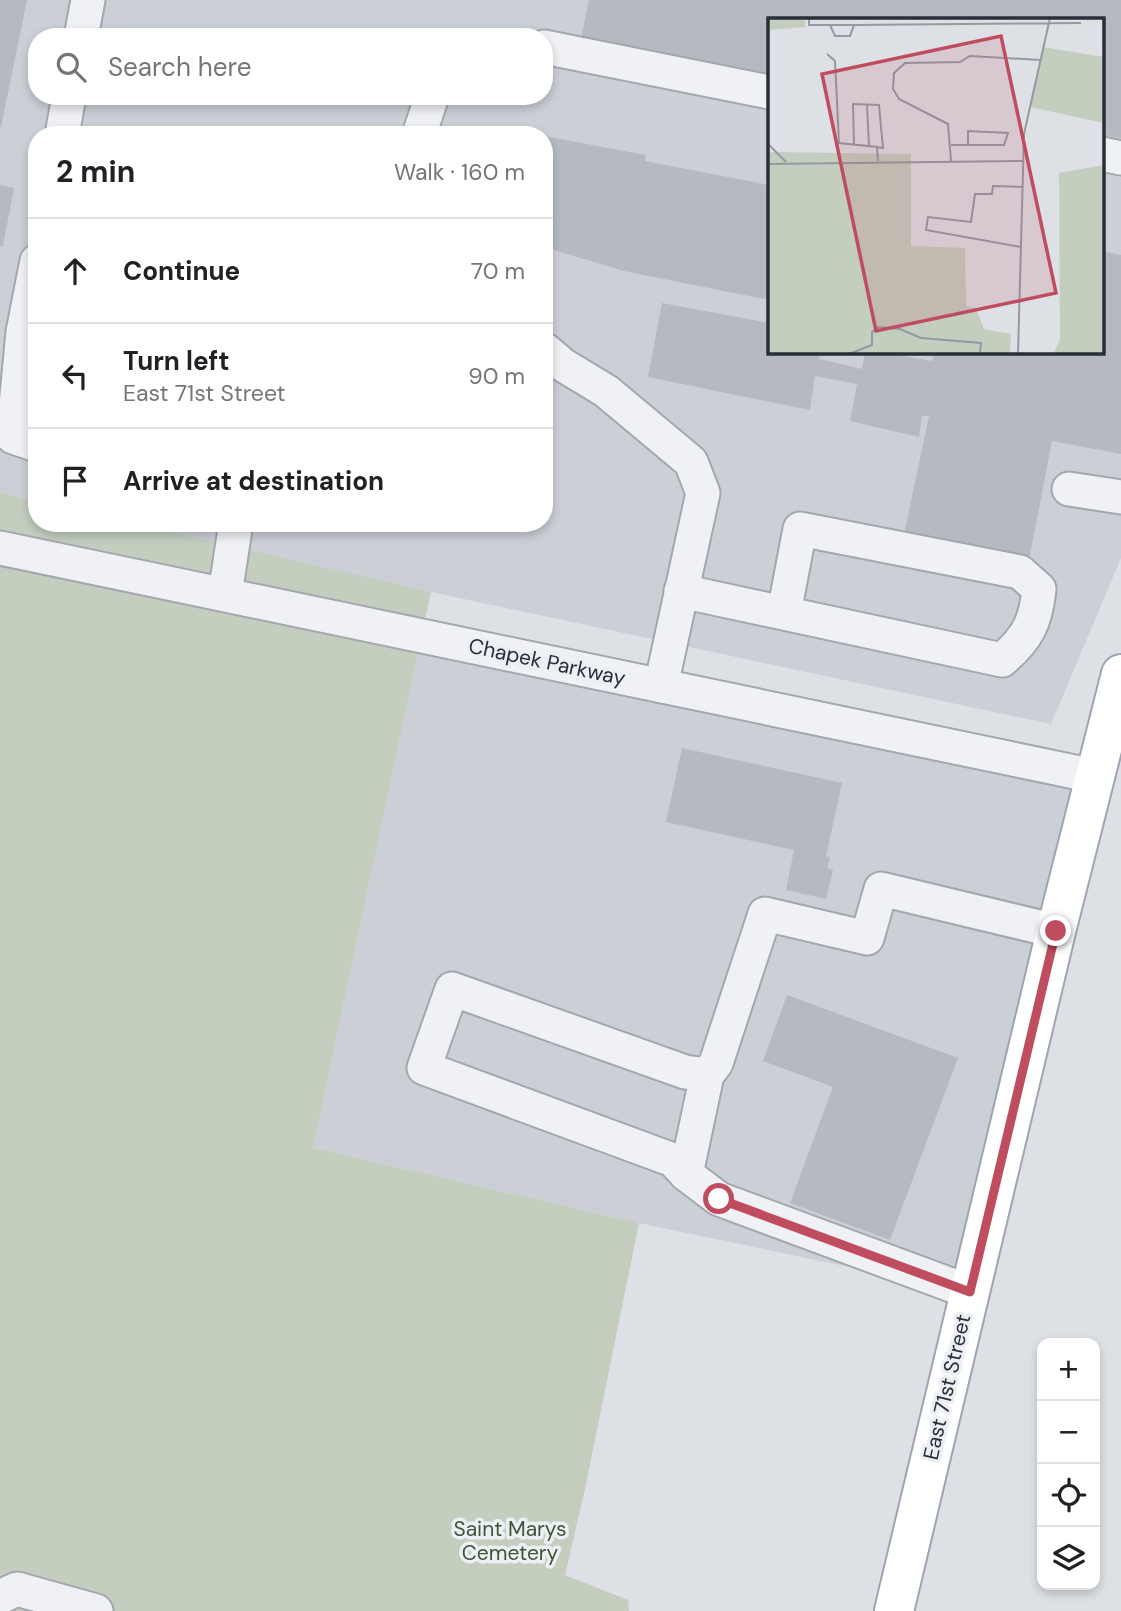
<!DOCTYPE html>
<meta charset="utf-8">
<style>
body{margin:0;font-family:"DM Sans",sans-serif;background:#f2f2f2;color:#202124}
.controls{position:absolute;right:21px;bottom:21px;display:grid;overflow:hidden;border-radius:14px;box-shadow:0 4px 10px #0003}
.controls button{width:63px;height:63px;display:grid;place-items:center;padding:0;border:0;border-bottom:2px solid #e0e0e0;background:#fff;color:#202124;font:35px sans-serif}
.stop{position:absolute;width:21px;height:21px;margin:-16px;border:5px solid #bf4d5f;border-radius:50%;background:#fff}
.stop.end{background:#bf4d5f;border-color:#fff;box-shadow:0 2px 7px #0008}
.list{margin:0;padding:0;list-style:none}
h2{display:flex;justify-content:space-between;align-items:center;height:91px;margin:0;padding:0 28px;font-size:30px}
h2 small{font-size:23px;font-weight:400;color:#757577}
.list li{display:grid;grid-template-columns:46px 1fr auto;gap:21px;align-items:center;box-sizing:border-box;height:105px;padding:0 28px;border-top:2px solid #e0e0e0}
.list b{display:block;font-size:26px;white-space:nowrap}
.list p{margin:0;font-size:23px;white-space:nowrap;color:#757577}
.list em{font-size:23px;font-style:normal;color:#757577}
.icon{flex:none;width:38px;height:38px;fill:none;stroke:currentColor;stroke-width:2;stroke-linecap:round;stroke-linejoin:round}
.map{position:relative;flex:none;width:1121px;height:1611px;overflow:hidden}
.search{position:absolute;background:#fff;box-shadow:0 4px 10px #0003;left:28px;top:28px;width:525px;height:77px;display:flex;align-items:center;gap:18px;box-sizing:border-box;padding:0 24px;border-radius:28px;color:#757577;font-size:26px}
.panel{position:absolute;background:#fff;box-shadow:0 4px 10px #0003;left:28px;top:126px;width:525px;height:406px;border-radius:28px}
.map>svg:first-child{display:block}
.built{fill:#cbcfd6;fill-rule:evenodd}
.green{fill:#c3cebf}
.building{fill:#b5bac1}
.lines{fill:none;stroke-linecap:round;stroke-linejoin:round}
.minor-casing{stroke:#a3a7ae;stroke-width:37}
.major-casing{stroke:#9da5b0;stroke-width:42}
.minor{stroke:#eff1f4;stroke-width:33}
.major{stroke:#fff;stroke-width:38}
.route{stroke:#bf4d5f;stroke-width:9}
.labels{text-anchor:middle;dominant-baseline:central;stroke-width:7;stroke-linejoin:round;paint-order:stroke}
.street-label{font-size:21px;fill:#282f3a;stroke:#eceff3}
.park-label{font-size:21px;fill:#3d5437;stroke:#eceff3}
.inset-road{fill:none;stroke:#9599a1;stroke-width:2}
.view{fill:#bf4d5f;fill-opacity:0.15;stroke:#bf4d5f;stroke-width:3.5}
.inset-edge{fill:none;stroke:#282f3a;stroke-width:3.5}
</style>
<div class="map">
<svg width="1121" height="1611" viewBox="0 0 1121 1611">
<rect width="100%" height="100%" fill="#dde0e5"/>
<g class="built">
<path d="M0 0H1121V558L1051 724 342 573 126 523H544V135H37V503L0 494ZM769 19H1102V352H769ZM37 37H544V96H37Z"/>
<path d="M422 635 1094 776 970 1292 639 1223 313 1148Z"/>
</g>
<path class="green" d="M0 493 37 502V523H131L431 592 313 1148 639 1223 585 1489 565 1575 628 1600 629 1611H0Z"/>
<g class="building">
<path d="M0 0H27L1 127H0Z"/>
<path d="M589 0H1121V138L1102 135 1104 79H1102V19H769V77L581 39Z"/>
<path d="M501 128 529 133V135H499Z"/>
<path d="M544 136 646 155 645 161 769 185V300L624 271 544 247Z"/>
<path d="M0 185 14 188 3 246H0Z"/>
<path d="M1102 251 1121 255V454L1052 441 1028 565 903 539 929 416H922L919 437 850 421 857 384 815 376 810 410 648 377 662 303 769 323V352H820L819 359 862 369 865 352H881L932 361 935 352H1102Z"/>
<path d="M682 748 842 783 826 856 830 857 827 868 833 870 826 899 786 890 794 850 666 822Z"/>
<path d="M787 995 958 1058 890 1240 790 1203 833 1087 763 1061Z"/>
</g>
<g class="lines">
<defs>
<g id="minor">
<path d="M81 37 88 0"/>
<path d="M544 47 769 92"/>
<path d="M62 135 69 96"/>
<path d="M419 135 432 96"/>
<path d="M1102 154 1121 158"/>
<path d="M37 261 23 332 13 437 37 445"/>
<path d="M544 349 563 365 606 391 691 462 703 493 661 686"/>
<path d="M1069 489 1121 497"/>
<path d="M0 548 1094 776"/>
<path d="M681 591 1002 660C1027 639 1036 622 1039 589L1020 572 800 529 784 613"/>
<path d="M225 594 236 523"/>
<path d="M686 1174 707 1075"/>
<path d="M970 1292 719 1199 686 1174 673 1160 424 1068 452 989 685 1072 707 1075 716 1063 765 914 867 938 881 889 1056 931"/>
<path d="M0 1597 17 1589 96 1611"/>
</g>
<path id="major" d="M894 1611 1056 931 1121 674"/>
</defs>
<use href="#minor" class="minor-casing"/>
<use href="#major" class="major-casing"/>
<use href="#minor" class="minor"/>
<use href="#major" class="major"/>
</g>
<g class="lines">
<path class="route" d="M719 1199 970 1292 1056 931"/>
</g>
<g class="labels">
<g class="street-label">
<text transform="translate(547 662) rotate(12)">Chapek Parkway</text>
<text transform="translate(947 1387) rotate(-77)">East 71st Street</text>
</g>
<g class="park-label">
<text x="510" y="1529">Saint Marys<tspan x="510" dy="24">Cemetery</tspan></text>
</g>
</g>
<g transform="translate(768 18)">
<rect width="336" height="336" fill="#dde0e5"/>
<path d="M0 0H37V9L0 12ZM275 29 336 39V105L262 89ZM0 134 143 136V228L197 230 198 288 208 290 216 311 243 316 242 336H0ZM336 147V336H285L292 322 291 155Z" fill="#c3cebf"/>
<path class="inset-road" d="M41 0V7H62L67 18H82L86 7 313 5M62 7H86M59 36 67 43 71 125 109 129 110 143M99 87 101 128M0 126 18 144M86 127 85 86 111 87 115 130 109 129M183 127H236L240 115 200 113V127M183 143 180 106 131 81 125 71 126 55 137 45 192 44 202 38 273 42M0 146 255 143M253 229 158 212 160 199 203 204 207 176H224L225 168 254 169M81 336 104 327V314L110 309 132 311 153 320 213 325 212 336M250 336 256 116 282 0"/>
<path class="view" d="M233 18 288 275 108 313 54 56Z"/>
<rect width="336" height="336" class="inset-edge"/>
</g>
</svg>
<div class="controls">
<button>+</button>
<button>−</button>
<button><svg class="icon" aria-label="locate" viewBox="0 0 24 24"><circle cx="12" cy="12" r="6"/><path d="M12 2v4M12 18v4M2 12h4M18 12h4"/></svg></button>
<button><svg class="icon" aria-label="layers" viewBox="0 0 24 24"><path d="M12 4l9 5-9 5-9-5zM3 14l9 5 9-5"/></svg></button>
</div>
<div class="stop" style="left:719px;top:1199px"></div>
<div class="stop end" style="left:1056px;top:931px"></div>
<div class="search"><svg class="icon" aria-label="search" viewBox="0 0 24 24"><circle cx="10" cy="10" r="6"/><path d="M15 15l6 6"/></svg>Search here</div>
<section class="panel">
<h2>2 min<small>Walk · 160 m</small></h2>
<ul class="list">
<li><svg class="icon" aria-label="ahead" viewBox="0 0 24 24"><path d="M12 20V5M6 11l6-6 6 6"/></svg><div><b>Continue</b></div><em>70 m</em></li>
<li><svg class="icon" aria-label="left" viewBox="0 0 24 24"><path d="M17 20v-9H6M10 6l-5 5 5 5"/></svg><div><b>Turn left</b><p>East 71st Street</p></div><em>90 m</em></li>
<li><svg class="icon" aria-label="arrive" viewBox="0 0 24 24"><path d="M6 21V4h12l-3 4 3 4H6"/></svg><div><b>Arrive at destination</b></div></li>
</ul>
</section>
</div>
